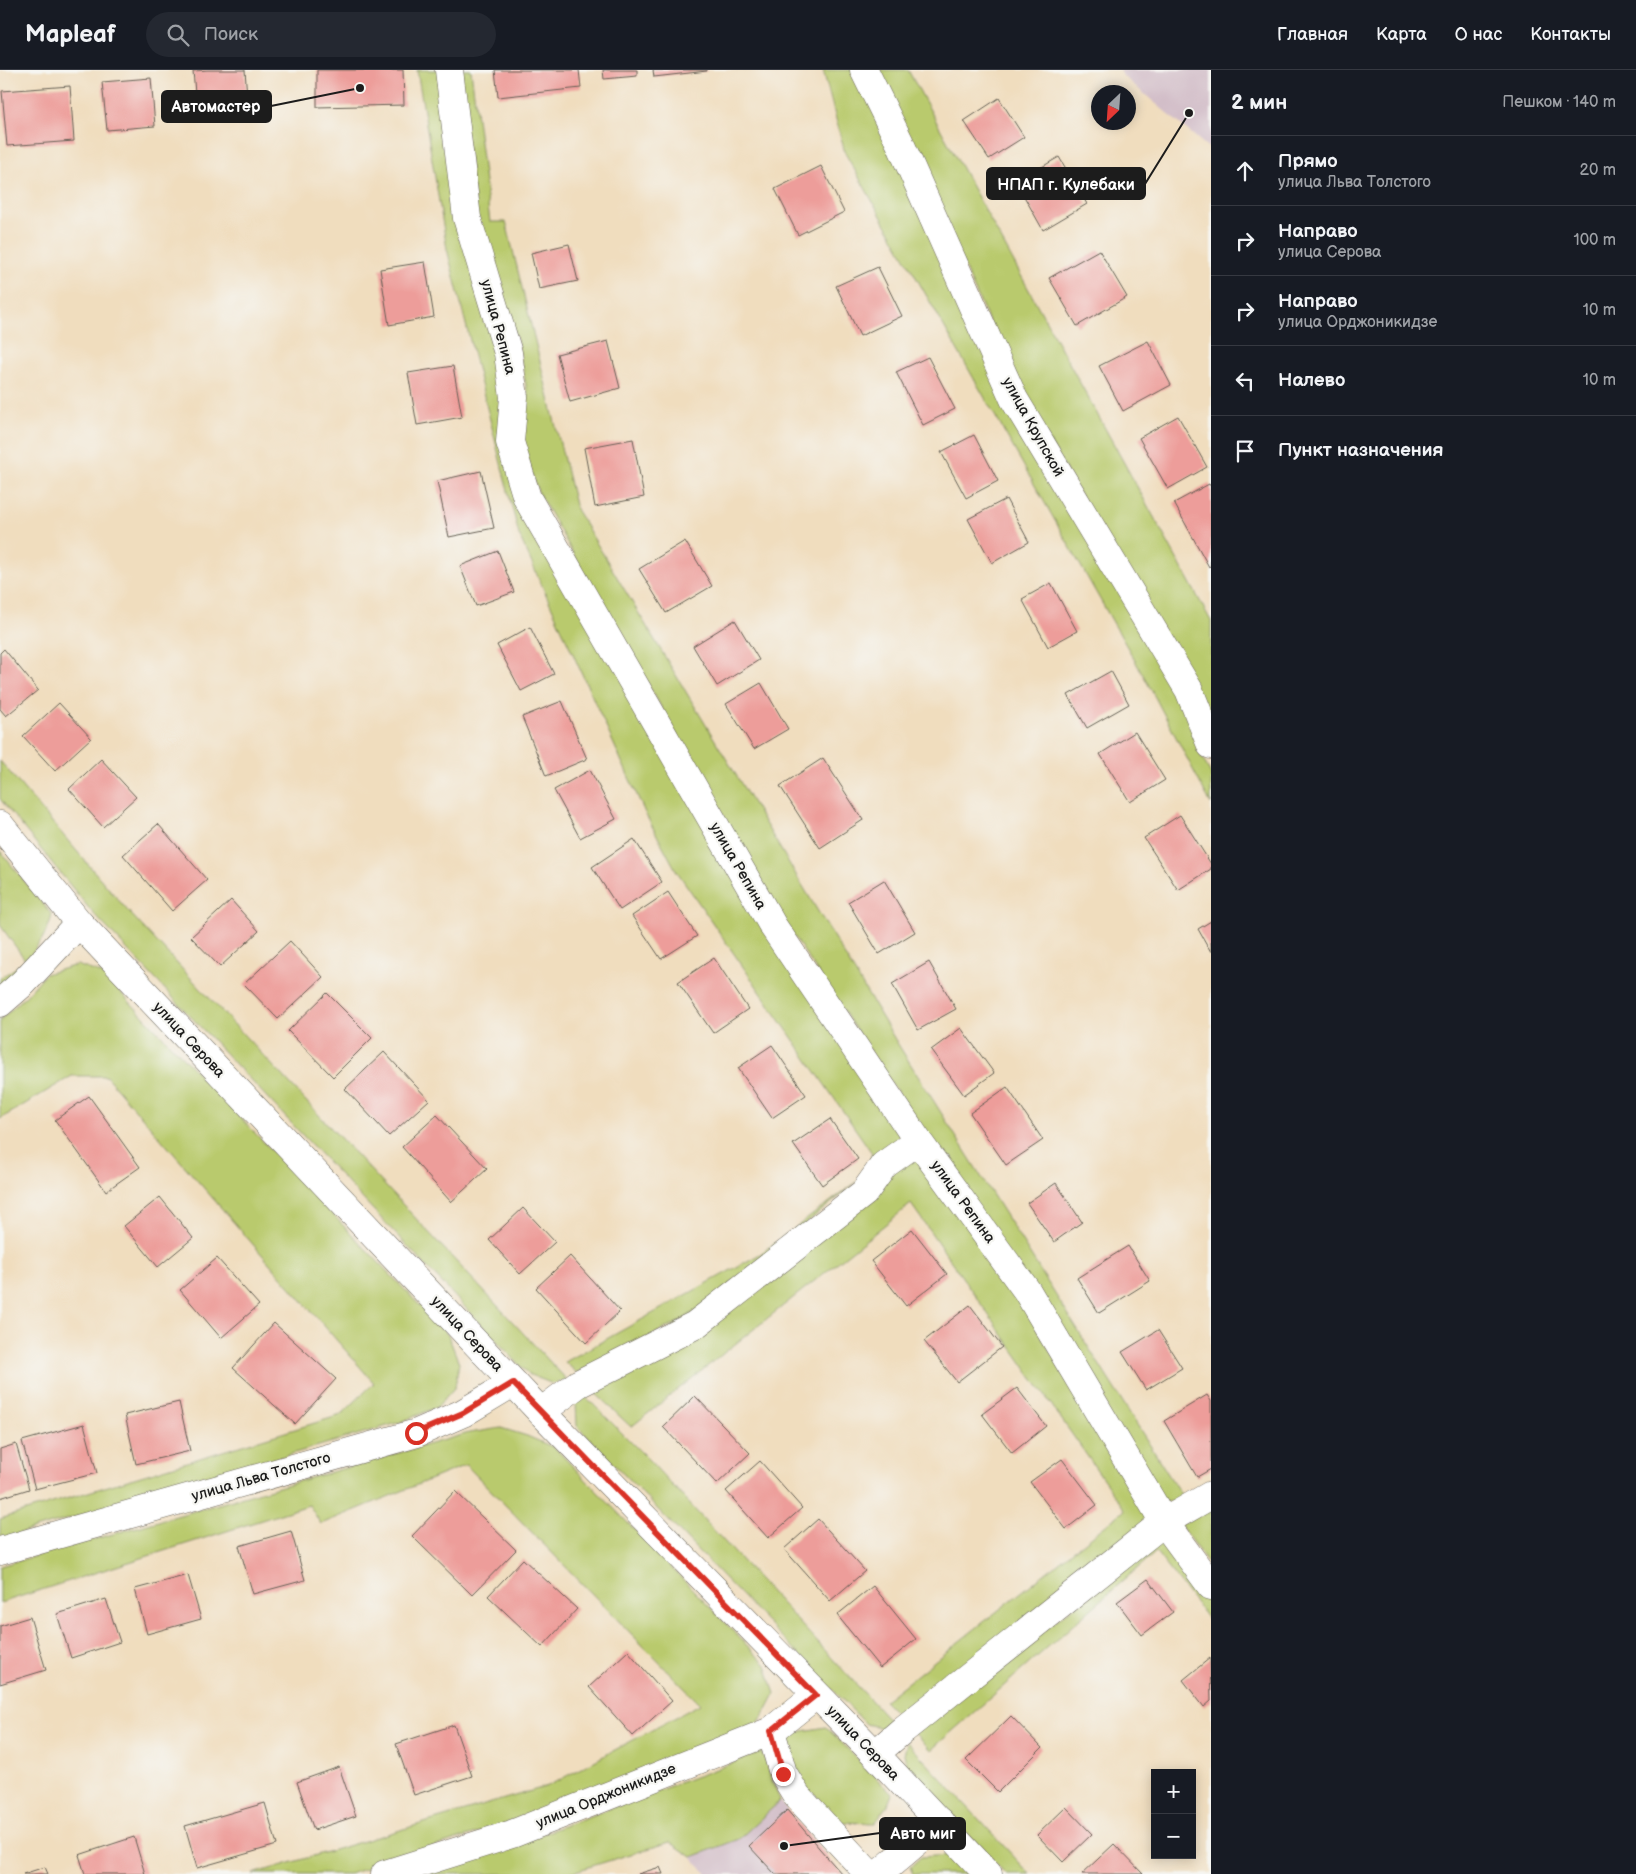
<!DOCTYPE html>
<html lang="ru">
<meta charset="utf-8">
<style>
body{margin:0;font-family:"Balsamiq Sans",sans-serif;background:#242831;color:#f1f3f6}
.controls{position:absolute;right:15px;bottom:15px;display:grid;overflow:hidden;border-radius:0px;box-shadow:0 2px 12px #0003}
.controls button{width:45px;height:45px;display:grid;place-items:center;padding:0;border:0;border-bottom:1px solid #363941;background:#171b24;color:#f1f3f6;font:25px sans-serif}
.compass{position:absolute;left:1091px;top:15px;width:45px;height:45px;border-radius:50%;background:#171b24;box-shadow:0 2px 12px #0003;rotate:205deg}
.stop{position:absolute;width:15px;height:15px;margin:-11px;border:4px solid #d93025;border-radius:50%;background:#fff}
.stop.end{background:#d93025;border-color:#fff;box-shadow:0 1px 5px #0008}
.list{margin:0;padding:0;list-style:none}
h2{display:flex;justify-content:space-between;align-items:center;height:65px;margin:0;padding:0 20px;font-size:21px}
h2 small{font-size:16px;font-weight:400;color:#9ea1a6}
.list li{display:grid;grid-template-columns:32px 1fr auto;gap:15px;align-items:center;box-sizing:border-box;height:70px;padding:0 20px;border-top:1px solid #363941}
.list b{display:block;font-size:19px;white-space:nowrap}
.list p{margin:0;font-size:16px;white-space:nowrap;color:#9ea1a6}
.list em{font-size:16px;font-style:normal;color:#9ea1a6}
.icon{flex:none;width:28px;height:28px;fill:none;stroke:currentColor;stroke-width:2;stroke-linecap:round;stroke-linejoin:round}
.map{position:relative;flex:none;width:1211px;height:1804px;overflow:hidden}
header{display:flex;align-items:center;gap:30px;box-sizing:border-box;height:70px;padding:0 25px;background:#171b24;border-bottom:1px solid #363941}
header strong{font-size:24px}
nav{display:flex;gap:28px;margin-inline-start:auto;font-size:18px}
.search{width:350px;height:45px;background:#242831;display:flex;align-items:center;gap:12px;box-sizing:border-box;padding:0 18px;border-radius:28px;color:#9ea1a6;font-size:19px}
main{display:flex}
aside{flex:1;background:#171b24}
.map>svg:first-child{display:block}
.industrial{fill:#d2bdc8}
.green{fill:#b9ca6d;stroke:#6a7344}
.building{fill:#ed9d9a}
.lines{fill:none;stroke-linecap:round;stroke-linejoin:round}
.minor-casing{stroke:#666055;stroke-width:29}
.major-casing{stroke:#666055;stroke-width:29}
.minor{stroke:#fff;stroke-width:28}
.major{stroke:#fff;stroke-width:28}
.route{stroke:#d93025;stroke-width:6}
.labels{text-anchor:middle;dominant-baseline:central;stroke-width:4.5;stroke-linejoin:round;paint-order:stroke}
.street-label{font-size:15px;fill:#1c1c1c;stroke:#f6f6f2}
.leader{fill:none;stroke:#1c1c1c;stroke-width:2}
.callout-dot{fill:#1c1c1c;stroke:#f6f6f2;stroke-width:2}
.callout{fill:#1c1c1c;stroke:#1c1c1c;stroke-width:2}
.callout-label{font-size:16px;text-anchor:middle;font-weight:bold;fill:#fff}
</style>
<header>
<strong>Mapleaf</strong>
<div class="search"><svg class="icon" aria-label="search" viewBox="0 0 24 24"><circle cx="10" cy="10" r="6"/><path d="M15 15l6 6"/></svg>Поиск</div>
<nav><a>Главная</a><a>Карта</a><a>О нас</a><a>Контакты</a></nav>
</header>
<main>
<div class="map">
<svg width="1211" height="1804" viewBox="0 0 1211 1804">
<rect width="100%" height="100%" fill="#f6f6f2"/>
<filter id="ink" filterUnits="userSpaceOnUse"><feTurbulence type="fractalNoise" baseFrequency=".02" numOctaves="2"/><feDisplacementMap in="SourceGraphic" scale="10" xChannelSelector="R" yChannelSelector="G"/><feConvolveMatrix kernelMatrix="1 2 1 2 8 2 1 2 1" color-interpolation-filters="sRGB"/></filter>
<filter id="wash" filterUnits="userSpaceOnUse"><feTurbulence type="fractalNoise" baseFrequency=".0096" numOctaves="4" result="noise"/><feDisplacementMap in="SourceGraphic" scale="20" xChannelSelector="R" yChannelSelector="G"/><feGaussianBlur stdDeviation="1.12" result="paint"/><feColorMatrix in="noise" values="0 0 0 0 0 0 0 0 0 0 0 0 0 0 0 0 0 1.4 0 .05"/><feComposite in="paint" operator="in"/></filter>
<g filter="url(#wash)">
<rect width="100%" height="100%" fill="#f0ddbe"/>
<g class="industrial">
<path d="M1120 0H1211V80L1123 6Z"/>
<path d="M780 1731 842 1804H707L692 1787 739 1769Z"/>
</g>
<g class="green">
<path d="M417 0H440L506 322 501 372 898 1055 900 1072 866 1105 690 1246 577 1303 565 1292 760 1184 866 1105 872 1083 676 800 646 745 519 465 447 179Z"/>
<path d="M457 0H471L490 152H506L576 439 896 971 1185 1431 1163 1432 926 1065 785 853 539 424 520 370 528 326 518 274 477 148Z"/>
<path d="M823 0H853L1183 624 1201 686 1211 704V734L1146 610 845 83Z"/>
<path d="M874 0H908L1211 551V654L1020 319Z"/>
<path d="M0 691 127 840 567 1310 553 1314 528 1304 92 842 0 729Z"/>
<path d="M0 781 52 845C46 873 20 897 0 918V908L26 891 0 855Z"/>
<path d="M77 895 103 904 448 1265 459 1293 455 1317 437 1337 401 1352 0 1469V1449L341 1345 374 1313 106 1006H72L0 1049V950L27 925 45 904Z"/>
<path d="M918 1085 1020 1229 1146 1447 1139 1464 900 1647 884 1631 1125 1440 911 1134 631 1357 589 1317 885 1104Z"/>
<path d="M582 1323 648 1389 892 1653 882 1658 866 1654 577 1356 576 1333Z"/>
<path d="M501 1358 527 1366 555 1378 766 1595 775 1624 765 1643 755 1657 516 1751 349 1804H253L548 1716 700 1634 466 1395 321 1454 309 1435 0 1533V1496L469 1363Z"/>
<path d="M1211 1437V1498L1180 1455Z"/>
<path d="M1168 1468 1211 1527V1553L1156 1482 931 1680 913 1662 1153 1475Z"/>
<path d="M826 1657 892 1724 887 1737 875 1753 835 1752 792 1701 785 1664Z"/>
<path d="M907 1672 1030 1804H1006L910 1704 904 1685Z"/>
<path d="M762 1682 780 1731 739 1769 692 1787 670 1772 566 1804H420L520 1772Z"/>
<path d="M949 1785 968 1804H913L910 1797 921 1787Z"/>
</g>
<g id="blocks">
<g class="building">
<path d="M207 0H245L248 39 197 44 193 1Z"/>
<path d="M317 0H403L404 35 317 37Z"/>
<path d="M495 0H579L581 18 498 27Z"/>
<path d="M603 0H637V6L604 9Z"/>
<path d="M653 0H707V1L654 7Z"/>
<path d="M151 8 155 56 107 60 102 12Z"/>
<path d="M70 16 74 71 7 76 2 21Z"/>
<path d="M999 28 1024 67 989 89 964 51Z"/>
<path d="M1059 87 1087 134 1043 160 1016 112Z"/>
<path d="M821 96 844 142 798 165 775 119Z"/>
<path d="M569 174 578 211 539 219 531 183Z"/>
<path d="M1099 180 1127 227 1077 256 1049 208Z"/>
<path d="M425 192 434 247 389 255 380 199Z"/>
<path d="M878 197 902 246 860 266 836 216Z"/>
<path d="M608 271 620 318 570 332 557 284Z"/>
<path d="M1148 271 1171 315 1123 341 1099 296Z"/>
<path d="M928 287 955 339 923 355 896 302Z"/>
<path d="M453 296 462 347 417 355 408 303Z"/>
<path d="M1178 346 1207 397 1168 419 1139 368Z"/>
<path d="M974 365 998 411 966 428 941 382Z"/>
<path d="M633 369 644 427 595 437 584 378Z"/>
<path d="M481 401 494 458 449 467 437 411Z"/>
<path d="M1209 414 1211 417V495L1209 497 1174 433Z"/>
<path d="M1006 429 1029 472 992 493 968 449Z"/>
<path d="M685 471 712 516 666 543 639 499Z"/>
<path d="M498 481 514 522 476 536 460 496Z"/>
<path d="M1051 513 1077 561 1048 577 1022 529Z"/>
<path d="M735 550 759 590 717 616 693 576Z"/>
<path d="M530 557 554 604 521 621 497 575Z"/>
<path d="M4 579 38 620 6 646 0 639V583Z"/>
<path d="M1111 601 1129 634 1087 658 1068 625Z"/>
<path d="M761 613 788 659 754 679 726 634Z"/>
<path d="M562 631 587 689 546 706 522 647Z"/>
<path d="M59 633 91 668 55 701 23 666Z"/>
<path d="M1135 662 1165 710 1130 732 1100 684Z"/>
<path d="M823 688 863 750 820 778 780 716Z"/>
<path d="M101 689 136 727 103 757 69 719Z"/>
<path d="M590 700 616 749 580 768 554 720Z"/>
<path d="M1180 745 1211 794V799L1178 820 1144 768Z"/>
<path d="M158 754 207 810 172 841 123 785Z"/>
<path d="M634 769 662 812 620 840 592 797Z"/>
<path d="M884 810 915 862 879 884 848 832Z"/>
<path d="M668 822 697 866 661 889 632 846Z"/>
<path d="M231 830 259 861 220 897 191 867Z"/>
<path d="M1211 851V882L1198 859Z"/>
<path d="M290 871 323 907 278 949 244 914Z"/>
<path d="M714 888 748 939 713 963 678 912Z"/>
<path d="M929 892 956 939 918 960 892 914Z"/>
<path d="M327 923 372 968 333 1007 288 961Z"/>
<path d="M961 958 994 1003 964 1025 931 980Z"/>
<path d="M772 975 806 1025 772 1048 738 998Z"/>
<path d="M384 982 429 1030 389 1066 345 1019Z"/>
<path d="M1007 1017 1043 1070 1006 1095 970 1043Z"/>
<path d="M89 1026 140 1097 106 1121 55 1050Z"/>
<path d="M437 1045 487 1099 451 1132 402 1077Z"/>
<path d="M830 1049 858 1089 822 1115 793 1074Z"/>
<path d="M1056 1113 1082 1152 1054 1172 1027 1133Z"/>
<path d="M160 1127 193 1168 158 1197 124 1156Z"/>
<path d="M523 1138 555 1172 520 1204 489 1170Z"/>
<path d="M912 1159 947 1204 906 1236 871 1191Z"/>
<path d="M1128 1176 1150 1211 1099 1243 1077 1208Z"/>
<path d="M570 1186 620 1241 586 1273 536 1218Z"/>
<path d="M217 1188 259 1235 221 1268 180 1220Z"/>
<path d="M970 1235 1002 1277 957 1312 924 1271Z"/>
<path d="M274 1253 336 1309 295 1354 233 1298Z"/>
<path d="M1158 1260 1182 1298 1146 1320 1122 1282Z"/>
<path d="M1017 1318 1046 1356 1012 1383 982 1344Z"/>
<path d="M1207 1325 1211 1331V1399L1197 1407 1164 1351Z"/>
<path d="M695 1326 750 1383 717 1414 663 1357Z"/>
<path d="M179 1332 190 1381 136 1394 125 1345Z"/>
<path d="M84 1354 97 1403 35 1419 22 1371Z"/>
<path d="M16 1374 29 1419 0 1428V1379Z"/>
<path d="M1062 1389 1097 1435 1066 1459 1030 1412Z"/>
<path d="M760 1391 802 1438 768 1468 726 1421Z"/>
<path d="M455 1421 516 1480 472 1525 412 1466Z"/>
<path d="M818 1449 865 1501 830 1531 784 1479Z"/>
<path d="M291 1461 305 1510 253 1524 239 1476Z"/>
<path d="M523 1489 577 1539 542 1577 488 1526Z"/>
<path d="M188 1505 201 1549 147 1564 135 1519Z"/>
<path d="M1148 1509 1173 1542 1142 1565 1117 1532Z"/>
<path d="M873 1516 916 1569 880 1598 837 1545Z"/>
<path d="M106 1529 120 1572 71 1588 57 1544Z"/>
<path d="M30 1547 46 1600 0 1614V1556Z"/>
<path d="M628 1581 672 1631 633 1666 589 1617Z"/>
<path d="M1210 1588 1211 1631 1204 1637 1183 1610Z"/>
<path d="M1011 1646 1042 1678 998 1722 966 1690Z"/>
<path d="M454 1655 472 1706 414 1725 396 1674Z"/>
<path d="M339 1697 356 1746 314 1760 297 1712Z"/>
<path d="M265 1733 277 1775 197 1798 185 1756Z"/>
<path d="M1066 1737 1092 1764 1063 1792 1037 1765Z"/>
<path d="M787 1740 819 1778 842 1804H775L749 1776Z"/>
<path d="M134 1767 145 1804H85L79 1785Z"/>
<path d="M1114 1774 1143 1804H1082Z"/>
<path d="M45 1797 48 1804H23Z"/>
<path d="M660 1797 663 1804H638Z"/>
</g>
</g>
</g>
<g filter="url(#ink)">
<use href="#blocks" fill-opacity="0" stroke="#666055" stroke-width="1"/>
<g class="lines">
<defs>
<g id="minor">
<path d="M449 0 467 148 508 283 514 327 510 372 527 428 773 856 918 1071 1027 1221 1164 1452 1211 1516"/>
<path d="M864 0 900 73 1014 329 1189 620 1211 675"/>
<path d="M0 933 23 913 79 853"/>
<path d="M541 1342 578 1314 695 1255 864 1123 884 1095 918 1071"/>
<path d="M0 1481 417 1363 463 1343 513 1313"/>
<path d="M771 1661 783 1703 797 1726 869 1804"/>
<path d="M875 1684 904 1659 1164 1452 1211 1425"/>
<path d="M385 1804 512 1764 771 1661 816 1625"/>
<path d="M879 1804 940 1752"/>
</g>
<path id="major" d="M0 755 79 853 541 1342 875 1684 988 1804"/>
</defs>
<use href="#minor" class="minor-casing"/>
<use href="#major" class="major-casing"/>
<use href="#minor" class="minor"/>
<use href="#major" class="major"/>
</g>
</g>
<g class="lines" filter="url(#ink)">
<path class="route" d="M416 1363 463 1343 513 1313 816 1625 771 1661 783 1704"/>
</g>
<g class="labels">
<g class="street-label">
<text transform="translate(498 257) rotate(75)">улица Репина</text>
<text transform="translate(1033 357) rotate(61)">улица Крупской</text>
<text transform="translate(738 796) rotate(60)">улица Репина</text>
<text transform="translate(189 970) rotate(47)">улица Серова</text>
<text transform="translate(963 1132) rotate(54)">улица Репина</text>
<text transform="translate(467 1264) rotate(47)">улица Серова</text>
<text transform="translate(261 1407) rotate(-16)">улица Льва Толстого</text>
<text transform="translate(863 1673) rotate(46)">улица Серова</text>
<text transform="translate(606 1726) rotate(-22)">улица Орджоникидзе</text>
</g>
</g>
<path class="leader" d="M360 18L271 36M1189 43L1145 114M784 1776L880 1763"/>
<g class="callout-dot">
<circle cx="360" cy="18" r="5"/>
<circle cx="1189" cy="43" r="5"/>
<circle cx="784" cy="1776" r="5"/>
</g>
<g class="callout">
<rect x="162" y="21" width="109" height="31" rx="5"/>
<rect x="987" y="98" width="158" height="31" rx="5"/>
<rect x="880" y="1748" width="85" height="31" rx="5"/>
</g>
<g class="callout-label">
<text x="216" y="42">Автомастер</text>
<text x="1066" y="120">НПАП г. Кулебаки</text>
<text x="923" y="1769">Авто миг</text>
</g>
</svg>
<div class="controls">
<button>+</button>
<button>−</button>
</div>
<svg class="compass" viewBox="-18 -18 36 36"><path d="M0-13l5 13h-10z" fill="#e53935"/><path d="M0 13l5-13h-10z" fill="#9ea1a6"/></svg>
<div class="stop" style="left:416px;top:1363px"></div>
<div class="stop end" style="left:783px;top:1704px"></div>
</div>
<aside>
<h2>2 мин<small>Пешком · 140 m</small></h2>
<ul class="list">
<li><svg class="icon" aria-label="ahead" viewBox="0 0 24 24"><path d="M12 20V5M6 11l6-6 6 6"/></svg><div><b>Прямо</b><p>улица Льва Толстого</p></div><em>20 m</em></li>
<li><svg class="icon" aria-label="right" viewBox="0 0 24 24"><path d="M7 20v-9h11M14 6l5 5-5 5"/></svg><div><b>Направо</b><p>улица Серова</p></div><em>100 m</em></li>
<li><svg class="icon" aria-label="right" viewBox="0 0 24 24"><path d="M7 20v-9h11M14 6l5 5-5 5"/></svg><div><b>Направо</b><p>улица Орджоникидзе</p></div><em>10 m</em></li>
<li><svg class="icon" aria-label="left" viewBox="0 0 24 24"><path d="M17 20v-9H6M10 6l-5 5 5 5"/></svg><div><b>Налево</b></div><em>10 m</em></li>
<li><svg class="icon" aria-label="arrive" viewBox="0 0 24 24"><path d="M6 21V4h12l-3 4 3 4H6"/></svg><div><b>Пункт назначения</b></div></li>
</ul>
</aside>
</main>
